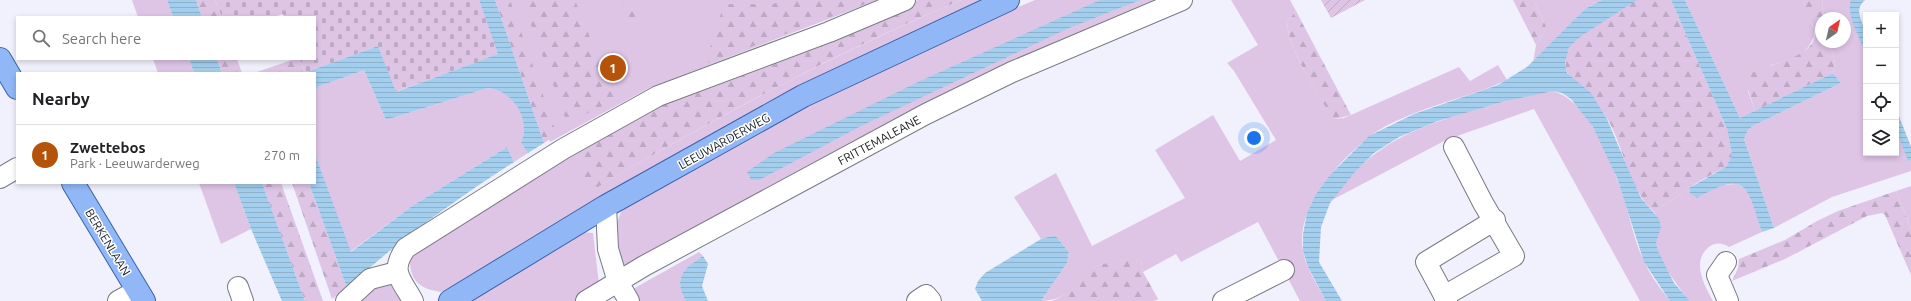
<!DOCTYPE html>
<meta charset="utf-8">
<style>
body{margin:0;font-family:Ubuntu,sans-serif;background:#f2f2f2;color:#202124}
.controls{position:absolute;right:12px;top:12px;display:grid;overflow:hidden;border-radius:0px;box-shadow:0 2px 6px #0003}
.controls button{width:36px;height:36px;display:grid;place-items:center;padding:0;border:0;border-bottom:1px solid #e0e0e0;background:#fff;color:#202124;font:20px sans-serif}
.compass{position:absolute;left:1815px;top:12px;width:36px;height:36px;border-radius:50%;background:#fff;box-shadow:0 2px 6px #0003;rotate:34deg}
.you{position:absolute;left:1254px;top:138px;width:14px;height:14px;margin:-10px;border:3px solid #fff;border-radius:50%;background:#1a73e8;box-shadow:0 0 0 6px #1a73e833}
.badge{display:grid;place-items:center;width:26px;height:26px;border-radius:50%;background:#b45309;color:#fff;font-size:13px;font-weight:700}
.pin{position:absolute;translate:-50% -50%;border:2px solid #fff;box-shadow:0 1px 4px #0006}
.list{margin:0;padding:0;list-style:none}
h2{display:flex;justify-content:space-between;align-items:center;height:52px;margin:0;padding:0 16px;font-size:17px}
h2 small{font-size:13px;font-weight:400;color:#757577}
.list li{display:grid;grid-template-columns:26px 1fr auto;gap:12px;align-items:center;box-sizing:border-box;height:60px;padding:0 16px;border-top:1px solid #e0e0e0}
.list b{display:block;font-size:15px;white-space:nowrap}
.list p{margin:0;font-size:13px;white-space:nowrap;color:#757577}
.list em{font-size:13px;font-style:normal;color:#757577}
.icon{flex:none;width:22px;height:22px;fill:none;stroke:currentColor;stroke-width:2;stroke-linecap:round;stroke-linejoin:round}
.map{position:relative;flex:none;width:1911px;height:301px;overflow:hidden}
.search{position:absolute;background:#fff;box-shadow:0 2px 6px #0003;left:16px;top:16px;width:300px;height:44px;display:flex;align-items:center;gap:10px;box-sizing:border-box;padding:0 14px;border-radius:0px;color:#757577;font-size:15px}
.panel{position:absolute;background:#fff;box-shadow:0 2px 6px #0003;left:16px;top:72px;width:300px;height:112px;border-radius:0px}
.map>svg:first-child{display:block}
.green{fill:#dec5e5}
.forest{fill:url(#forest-firs)}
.cemetery{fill:url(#cemetery-stones)}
.garden{fill:url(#garden-furrows)}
.water{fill:url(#water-rules)}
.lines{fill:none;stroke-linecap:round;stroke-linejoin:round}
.minor-casing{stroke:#797b84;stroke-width:22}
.major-casing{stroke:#3b63a9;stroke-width:24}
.minor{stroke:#fff;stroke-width:20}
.major{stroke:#92b7f7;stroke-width:22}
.labels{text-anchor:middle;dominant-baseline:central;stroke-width:3;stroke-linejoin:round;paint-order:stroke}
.street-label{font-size:12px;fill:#202124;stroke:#fff}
</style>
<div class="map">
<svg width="1911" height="301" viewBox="0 0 1911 301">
<defs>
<pattern id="forest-firs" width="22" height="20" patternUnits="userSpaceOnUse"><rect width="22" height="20" fill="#dec5e5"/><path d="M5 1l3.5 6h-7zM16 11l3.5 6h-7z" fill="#bea9c4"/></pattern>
<pattern id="cemetery-stones" width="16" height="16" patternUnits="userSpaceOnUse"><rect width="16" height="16" fill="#dec5e5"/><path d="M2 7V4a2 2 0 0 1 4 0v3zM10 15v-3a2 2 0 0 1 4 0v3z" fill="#bea9c4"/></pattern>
<pattern id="garden-furrows" width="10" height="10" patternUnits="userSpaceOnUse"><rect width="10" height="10" fill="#dec5e5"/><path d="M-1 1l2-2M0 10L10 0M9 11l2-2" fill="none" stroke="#bea9c4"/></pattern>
<pattern id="water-rules" width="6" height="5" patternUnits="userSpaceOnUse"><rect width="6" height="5" fill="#a4ceed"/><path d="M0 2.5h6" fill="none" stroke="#8db1cb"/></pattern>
</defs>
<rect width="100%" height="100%" fill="#f0f1fc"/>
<g class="green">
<path d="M132 0H167L173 17H138Z"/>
<path d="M500 0H878L649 88 550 142Z"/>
<path d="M961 0H985L538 238 441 292C419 289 409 280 410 257L572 147 592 190C712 120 833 54 961 0Z"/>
<path d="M1035 0H1165L624 270C612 244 610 238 622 210L817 100 1002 14Z"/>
<path d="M1231 0H1290L1296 11 1287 22C1288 48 1316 91 1330 113L1335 119 1344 118 1459 67 1470 81 1498 65 1507 80C1477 94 1445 101 1415 113 1400 119 1381 127 1369 137 1338 162 1295 208 1303 251 1306 269 1318 285 1326 301H1300L1258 222 1181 262 1176 254 1143 272 1141 260C1131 262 1102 262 1095 267 1075 281 1069 301 1041 301L1067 263 1069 252 1055 235 1041 239 1014 197 1056 173 1092 246 1185 198 1155 150 1213 115 1240 161 1276 140 1234 71 1227 63 1258 45Z"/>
<path d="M1533 0H1602L1585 9 1533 63 1536 45 1547 28Z"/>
<path d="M1685 0H1804L1807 14 1814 29V37L1809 46 1802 54 1791 60 1771 65 1748 91 1755 111 1740 118Z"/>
<path d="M1822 0H1865C1851 10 1865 24 1866 36 1868 75 1866 114 1866 153H1896V109L1911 147V171L1832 197 1774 228 1744 139 1748 130 1753 126 1841 83 1833 73 1835 63 1830 42H1845V18H1824Z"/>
<path d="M153 59H189L194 73H158Z"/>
<path d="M364 70 386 120 488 88C514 91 531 118 521 143L528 153 514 162 507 147 412 206 350 252 315 154V88Z"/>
<path d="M1553 91C1591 102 1614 168 1625 202 1631 222 1635 244 1645 263 1651 277 1661 289 1670 301H1640L1534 109 1446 140 1332 200C1373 141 1419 126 1485 107 1507 101 1530 93 1553 91Z"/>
<path d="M199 183H234L251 229 221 244Z"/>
<path d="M1737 184C1754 191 1757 217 1762 232L1729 247C1722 243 1716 242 1709 247 1691 261 1704 285 1713 301H1690C1680 290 1655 256 1656 242 1657 237 1659 231 1661 227L1654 212 1689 188 1690 193 1721 185Z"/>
<path d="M1911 186V229L1896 191Z"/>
<path d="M583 232 593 233 599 284 594 290 575 301H467Z"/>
<path d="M699 252 703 256C683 268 673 278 686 301H639L633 289Z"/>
<path d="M379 283C392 283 400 288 403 301H359Z"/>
</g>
<g class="forest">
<path d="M196 0H215L222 17H202Z"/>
<path d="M495 0H510L557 135 544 143Z"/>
<path d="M522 0H575L615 100 567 123Z"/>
<path d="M621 0H642L633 26Z"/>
<path d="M807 0H876L705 64 724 4H768Z"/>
<path d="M918 0H961C833 54 711 120 591 191L572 147 614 123 865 25Z"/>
<path d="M1513 0H1533L1547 28 1536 45Z"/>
<path d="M1636 0H1671L1727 129 1732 156 1726 167 1698 182 1654 212C1628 188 1625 150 1608 120 1598 103 1579 90 1568 74 1564 67 1565 54 1569 47 1575 36 1622 8 1636 0Z"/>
<path d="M1804 0H1822L1824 18H1821V42H1830L1835 63 1833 73 1755 111 1747 86 1751 73C1768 64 1821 57 1814 29 1813 24 1809 20 1807 15 1805 11 1805 5 1804 0Z"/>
<path d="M1296 11 1351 115 1335 119 1330 114C1316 91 1288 48 1287 22Z"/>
<path d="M217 59H237L242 73H222Z"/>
<path d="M295 59H300L305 73H254Z"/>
<path d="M262 183H281L323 301H305Z"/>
<path d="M292 183H309L347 288 332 299Z"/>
<path d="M1896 191 1911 229V275L1885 215 1882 213 1867 216 1785 259 1732 281 1738 268 1739 259 1785 240 1817 221 1838 211Z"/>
<path d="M1141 260 1143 272 1158 299 1154 301H1052C1072 293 1071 285 1084 273 1098 260 1124 262 1141 260Z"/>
</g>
<path class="cemetery" d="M215 0H479L499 54 395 92 378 46 305 73 300 59H315V17H284L283 14 274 17H222Z"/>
<path class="garden" d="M1321 0H1365L1331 18Z"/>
<g class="water">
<path d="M167 0H196L202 17H173Z"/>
<path d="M479 0H495L544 143 528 153 521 143C531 118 513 91 488 88L386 120 364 70 315 88V73H304L378 46 396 92 498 54Z"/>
<path d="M1100 0H1140L1069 28 861 126 759 180H751L747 172 774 153 920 81Z"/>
<path d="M1602 0H1637L1581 36 1569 47 1565 63 1567 73 1591 93 1607 119 1635 185 1641 198 1659 219 1661 227 1656 243 1658 251 1674 283 1690 301H1670L1644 262 1617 178 1593 127 1571 99 1562 93 1553 91 1506 101 1438 121 1399 137 1374 153 1355 172 1330 203 1321 227 1319 262 1342 301H1326L1308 267 1303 251V234L1307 213 1316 194 1330 175 1369 136 1414 114 1498 85 1527 67 1585 9Z"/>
<path d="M1671 0H1685L1740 118 1833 73 1841 83 1753 126 1748 130 1744 139 1774 228 1762 232C1747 188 1748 168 1697 198L1690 193 1689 188 1726 167 1732 155 1727 129Z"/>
<path d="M1851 0H1865C1853 10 1863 22 1866 34 1867 40 1866 47 1866 54 1860 38 1846 16 1851 0Z"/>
<path d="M189 59H217L222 73H194Z"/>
<path d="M1896 109 1911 147V160L1908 161 1896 129Z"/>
<path d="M507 147 514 162C455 200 399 240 347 288L309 183H315V154L351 252 412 206Z"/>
<path d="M234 183H262L305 301H282L251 229Z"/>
<path d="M1055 235 1069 252 1067 263 1041 301H982L975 289 978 281 985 273 1041 239Z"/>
<path d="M703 256 708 264 702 286 708 301H686C673 278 683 268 703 256Z"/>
</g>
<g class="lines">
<defs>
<g id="minor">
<path d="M0 178 17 168"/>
<path d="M606 206 608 249 618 282 629 301"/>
<path d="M1726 262 1717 275 1728 301"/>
<path d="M238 287 243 301"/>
<path d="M1444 296 1514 256 1483 203 1454 147"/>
<path d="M118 301 138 290"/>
<path d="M346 301 370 279 397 272"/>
<path d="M413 301C401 279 389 271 406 248L563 149 658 96 829 32 905 0"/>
<path d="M586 301 644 266 926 114 1012 72 1182 0"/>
<path d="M917 301 926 295 931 301"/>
<path d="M1223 301 1284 270"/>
<path d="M1447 301 1426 262 1495 220"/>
</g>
<g id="major">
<path d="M0 59 17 88"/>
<path d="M73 183 144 301"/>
<path d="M450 301 606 206 803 96 1008 0"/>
</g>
</defs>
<use href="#minor" class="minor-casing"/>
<use href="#major" class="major-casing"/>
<use href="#minor" class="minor"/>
<use href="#major" class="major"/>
</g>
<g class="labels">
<g class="street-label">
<text transform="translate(879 140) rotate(-28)">FRITTEMALEANE</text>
<text transform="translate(724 141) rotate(-29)">LEEUWARDERWEG</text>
<text transform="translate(108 242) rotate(59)">BERKENLAAN</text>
</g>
</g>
</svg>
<div class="controls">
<button>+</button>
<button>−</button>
<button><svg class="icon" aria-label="locate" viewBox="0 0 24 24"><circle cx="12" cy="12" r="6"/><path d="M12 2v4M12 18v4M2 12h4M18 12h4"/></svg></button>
<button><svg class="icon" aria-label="layers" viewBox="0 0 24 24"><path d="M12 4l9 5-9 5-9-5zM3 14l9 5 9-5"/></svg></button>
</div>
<svg class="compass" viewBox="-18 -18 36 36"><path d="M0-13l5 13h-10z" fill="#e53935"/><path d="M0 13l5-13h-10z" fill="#757577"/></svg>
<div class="you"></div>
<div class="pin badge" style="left:613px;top:68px">1</div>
<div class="search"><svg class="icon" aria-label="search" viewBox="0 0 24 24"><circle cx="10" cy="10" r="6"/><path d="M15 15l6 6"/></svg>Search here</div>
<section class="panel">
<h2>Nearby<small></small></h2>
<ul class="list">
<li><span class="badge">1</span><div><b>Zwettebos</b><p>Park · Leeuwarderweg</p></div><em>270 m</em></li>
</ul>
</section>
</div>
